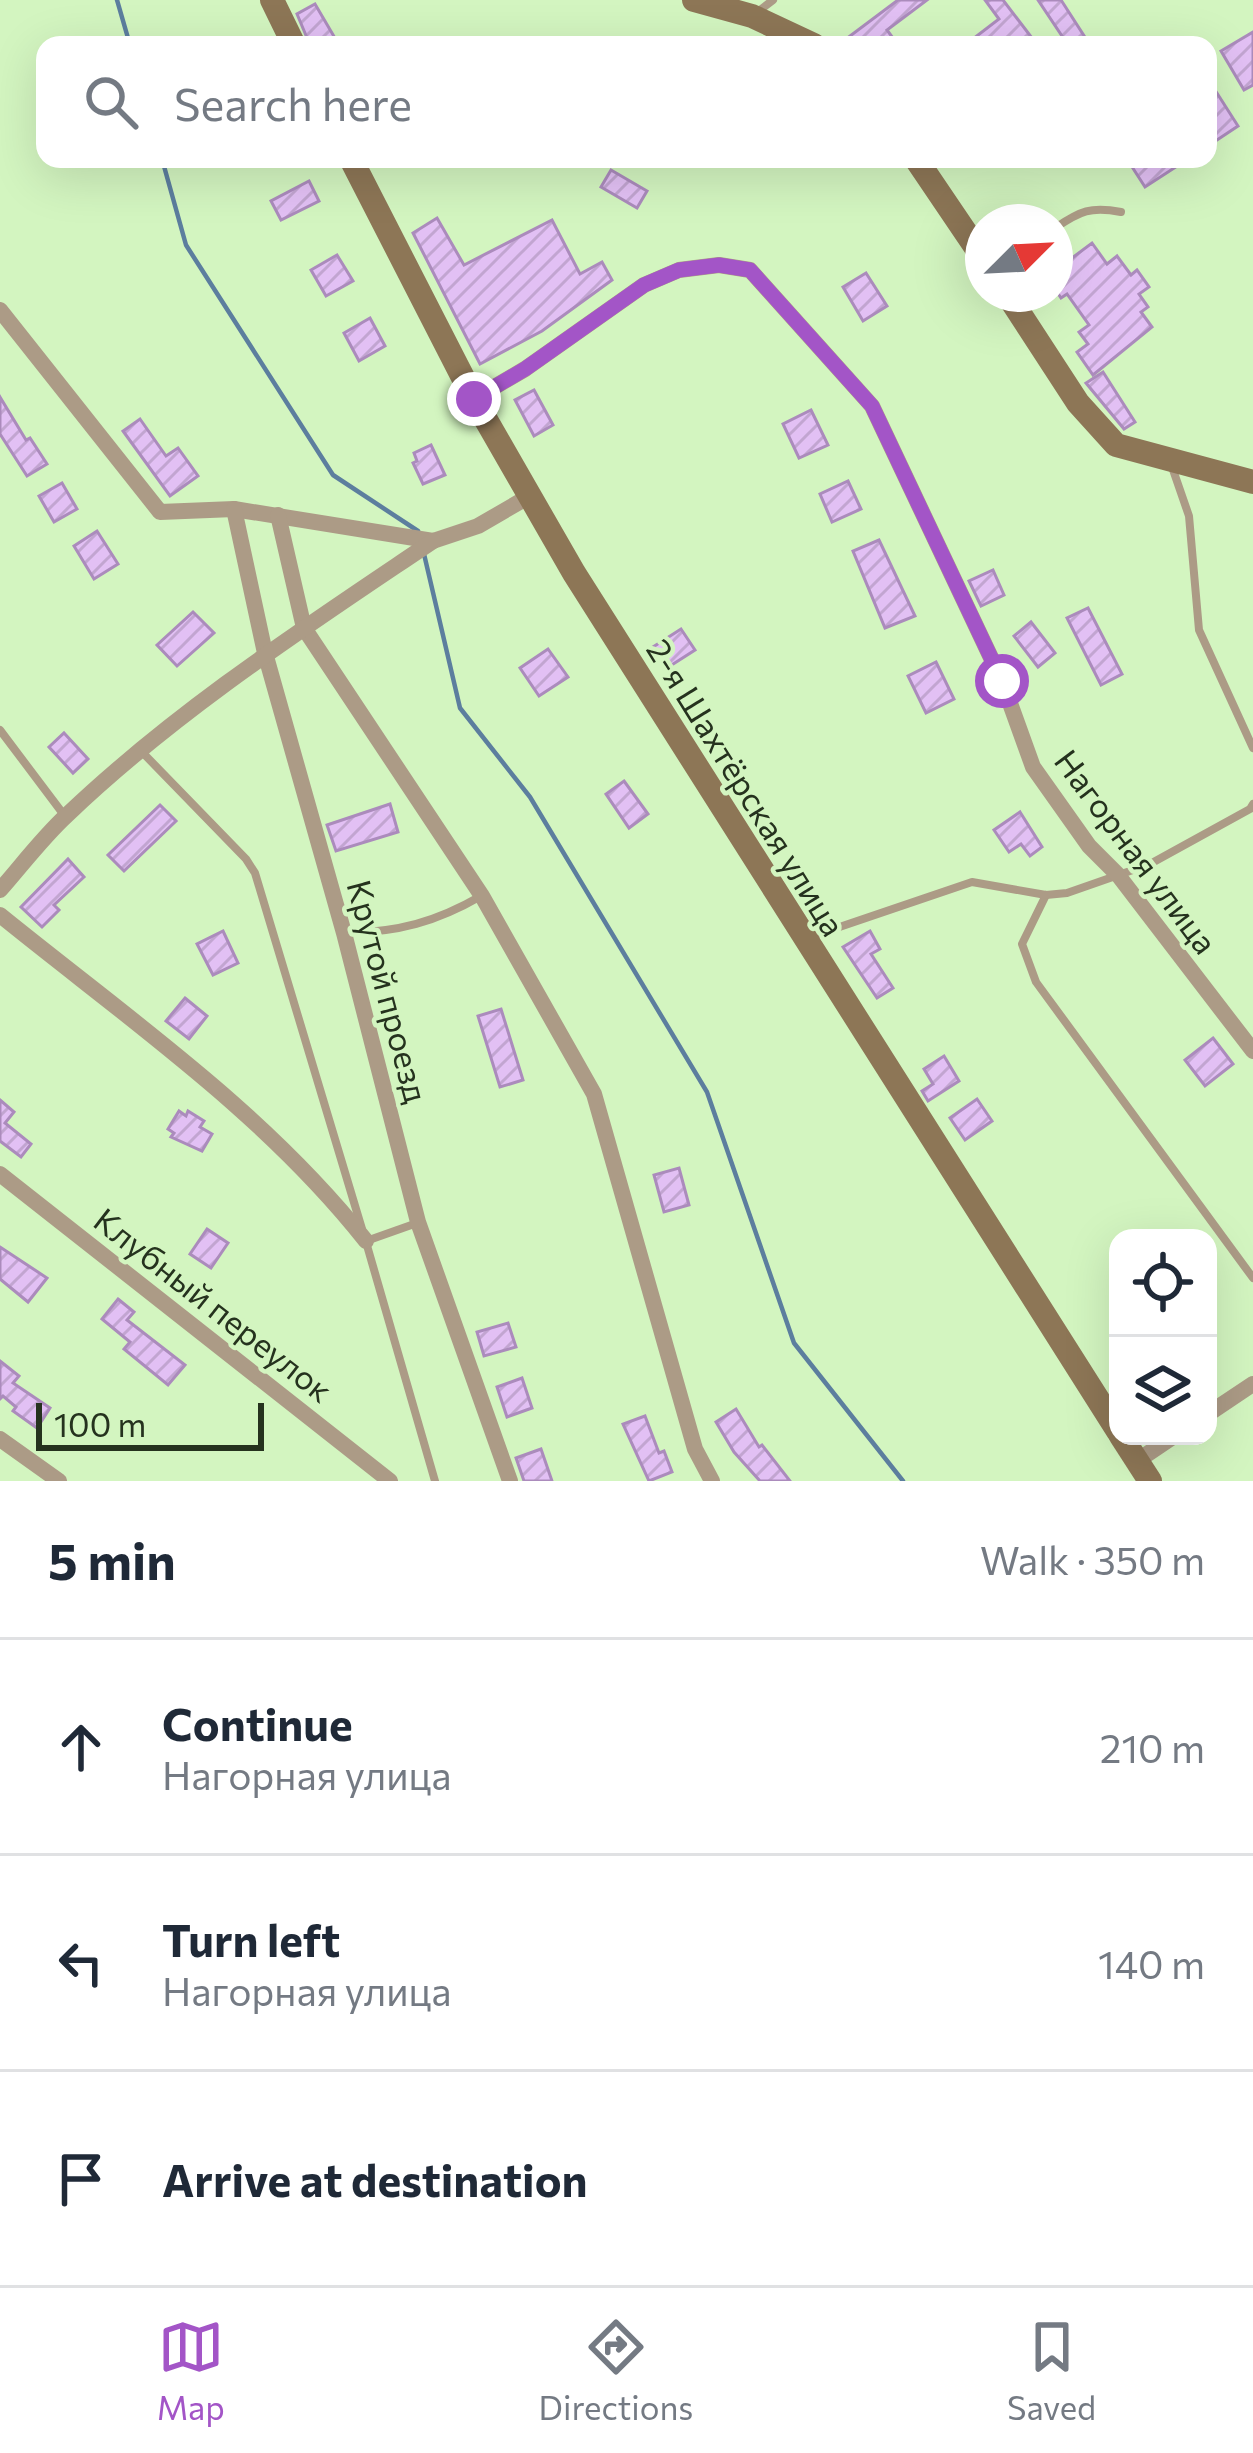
<!DOCTYPE html>
<meta charset="utf-8">
<style>
body{margin:0;font-family:Commissioner,sans-serif;background:#f2f2f3;color:#1f2937}
.controls{position:absolute;right:36px;bottom:36px;display:grid;overflow:hidden;border-radius:24px;box-shadow:0 12px 48px #0002}
.controls button{width:108px;height:108px;display:grid;place-items:center;padding:0;border:0;border-bottom:3px solid #e0e1e3;background:#fff;color:#1f2937;font:60px sans-serif}
.compass{position:absolute;left:965px;top:204px;width:108px;height:108px;border-radius:50%;background:#fff;box-shadow:0 12px 48px #0002;rotate:66deg}
.scale{position:absolute;left:36px;bottom:30px;width:228px;box-sizing:border-box;padding-left:12px;border:6px solid #25321e;border-top:0;font-size:33px;line-height:42px;white-space:nowrap;color:#25321e;-webkit-text-stroke:9px #d3f5c0;paint-order:stroke}
.stop{position:absolute;width:36px;height:36px;margin:-27px;border:9px solid #a355c7;border-radius:50%;background:#fff}
.stop.end{background:#a355c7;border-color:#fff;box-shadow:0 3px 12px #0008}
.list{margin:0;padding:0;list-style:none}
h2{display:flex;justify-content:space-between;align-items:center;height:156px;margin:0;padding:0 48px;font-size:51px}
h2 small{font-size:39px;font-weight:400;color:#747a83}
.list li{display:grid;grid-template-columns:78px 1fr auto;gap:36px;align-items:center;box-sizing:border-box;height:216px;padding:0 48px;border-top:3px solid #e0e1e3}
.list b{display:block;font-size:45px;white-space:nowrap}
.list p{margin:0;font-size:39px;white-space:nowrap;color:#747a83}
.list em{font-size:39px;font-style:normal;color:#747a83}
.icon{flex:none;width:66px;height:66px;fill:none;stroke:currentColor;stroke-width:2;stroke-linecap:round;stroke-linejoin:round}
.map{position:relative;flex:none;width:1253px;height:1481px;overflow:hidden}
.search{position:absolute;background:#fff;box-shadow:0 12px 48px #0002;left:36px;right:36px;top:36px;height:132px;display:flex;align-items:center;gap:30px;box-sizing:border-box;padding:0 42px;border-radius:24px;color:#747a83;font-size:45px}
.sheet{height:804px;background:#fff}
nav{display:flex;justify-content:space-around;align-items:center;box-sizing:border-box;height:168px;border-top:3px solid #e0e1e3;background:#fff;font-size:33px;color:#747a83}
nav a{display:grid;justify-items:center;gap:6px}
nav .on{color:#a355c7}
.map>svg:first-child{display:block}
.lines{fill:none;stroke-linecap:round;stroke-linejoin:round}
.stream{stroke:#5c7e9e;stroke-width:4.5}
.building{fill:url(#building-hatch);stroke:#ab8bbc;stroke-width:3}
.lane{stroke:#ac9b86;stroke-width:8}
.street{stroke:#ac9b86;stroke-width:16}
.secondary{stroke:#8d7656;stroke-width:24}
.route{stroke:#a355c7;stroke-width:15}
.labels{text-anchor:middle;dominant-baseline:central;stroke-width:9;stroke-linejoin:round;paint-order:stroke}
.street-label{font-size:33px;fill:#25321e;stroke:#d3f5c0}
</style>
<div class="map">
<svg width="1253" height="1481" viewBox="0 0 1253 1481">
<defs>
<pattern id="building-hatch" width="6" height="6" patternUnits="userSpaceOnUse" patternTransform="scale(3)"><rect width="6" height="6" fill="#e2c0f4"/><path d="M-1 1l2-2M0 6l6-6M5 7l2-2" fill="none" stroke="#c2a5d1"/></pattern>
</defs>
<rect width="100%" height="100%" fill="#d3f5c0"/>
<g class="lines">
<g class="stream">
<path d="M117 0 130 45"/>
<path d="M162 159 186 245 333 475 418 531"/>
<path d="M424 554 460 708 530 797 707 1092 794 1343 903 1481"/>
</g>
</g>
<g class="building">
<path d="M898 0H927L887 30 898 45H838Z"/>
<path d="M985 0H1003L1032 38 1023 45H965L999 19Z"/>
<path d="M1038 0H1061L1090 45H1068Z"/>
<path d="M315 4 339 45H310L297 14Z"/>
<path d="M1253 32V85L1244 90 1221 51Z"/>
<path d="M1208 79 1238 126 1208 146Z"/>
<path d="M1127 159H1188L1145 187Z"/>
<path d="M611 170 647 191 637 208 601 187Z"/>
<path d="M309 181 319 201 281 220 271 201Z"/>
<path d="M437 218 464 265 552 220 580 274 602 262 612 280 542 331 480 364 413 233Z"/>
<path d="M1092 243 1107 264 1117 256 1131 275 1137 270 1149 287 1139 294 1148 307 1141 312 1152 327 1093 375 1077 352 1088 344 1079 332 1089 325 1067 294 1061 298 1055 289V262L1068 252 1072 258Z"/>
<path d="M337 255 353 281 326 296 311 270Z"/>
<path d="M866 273 887 306 863 321 843 287Z"/>
<path d="M370 318 385 346 359 361 344 333Z"/>
<path d="M1103 372 1135 422 1124 429 1086 383Z"/>
<path d="M534 390 553 425 534 436 515 400Z"/>
<path d="M0 397 26 440 30 438 47 464 27 476 0 434Z"/>
<path d="M811 410 828 445 799 458 783 424Z"/>
<path d="M140 419 166 456 178 448 198 476 170 496 123 431Z"/>
<path d="M431 445 445 475 423 484 413 463 417 461 414 453Z"/>
<path d="M848 481 861 509 832 522 820 494Z"/>
<path d="M62 483 77 509 54 522 39 496Z"/>
<path d="M97 531 118 564 94 579 74 546Z"/>
<path d="M879 540 915 616 885 628 853 551Z"/>
<path d="M993 570 1004 595 981 606 969 581Z"/>
<path d="M1088 608 1122 674 1101 685 1067 618Z"/>
<path d="M193 612 214 633 177 666 157 645Z"/>
<path d="M1031 622 1055 653 1038 667 1014 636Z"/>
<path d="M681 629 695 650 667 668 653 647Z"/>
<path d="M548 649 568 677 539 696 520 668Z"/>
<path d="M936 662 954 699 926 713 908 676Z"/>
<path d="M64 733 88 759 73 773 49 747Z"/>
<path d="M624 781 648 814 629 828 606 794Z"/>
<path d="M390 804 398 832 336 851 327 825Z"/>
<path d="M160 805 176 821 124 871 108 855Z"/>
<path d="M1020 812 1042 847 1030 856 1021 844 1009 852 994 830Z"/>
<path d="M68 859 84 877 54 905 59 910 42 927 21 907Z"/>
<path d="M223 931 238 963 213 975 197 944Z"/>
<path d="M870 931 880 949 871 954 893 988 877 998 843 947Z"/>
<path d="M185 998 207 1016 189 1039 166 1021Z"/>
<path d="M501 1009 523 1080 500 1087 478 1016Z"/>
<path d="M1213 1038 1233 1064 1205 1086 1185 1060Z"/>
<path d="M944 1056 959 1081 928 1101 922 1091 933 1084 924 1069Z"/>
<path d="M977 1099 992 1121 965 1140 950 1118Z"/>
<path d="M0 1100 14 1112 5 1123 31 1144 21 1157 0 1141Z"/>
<path d="M179 1111 186 1116 188 1111 204 1121 200 1127 212 1134 202 1151 171 1137 174 1133 168 1129Z"/>
<path d="M679 1168 689 1205 664 1212 654 1175Z"/>
<path d="M207 1229 228 1243 211 1268 190 1254Z"/>
<path d="M0 1247 47 1278 28 1302 0 1279Z"/>
<path d="M118 1299 134 1312 127 1320 185 1365 168 1385 124 1349 130 1342 102 1319Z"/>
<path d="M508 1323 516 1347 484 1356 477 1332Z"/>
<path d="M0 1361 19 1376 13 1383 50 1408 37 1428 13 1411 16 1407 3 1396 0 1399Z"/>
<path d="M522 1378 532 1408 507 1417 497 1387Z"/>
<path d="M736 1409 759 1447 762 1445 790 1481H760L734 1452 716 1422Z"/>
<path d="M645 1416 659 1453 664 1451 672 1472 649 1481 623 1424Z"/>
<path d="M541 1449 552 1481H524L516 1458Z"/>
</g>
<g class="lines">
<g class="lane">
<path d="M755 14 773 0"/>
<path d="M1055 228C1080 211 1091 206 1121 212"/>
<path d="M1171 464 1189 516 1199 630 1253 748"/>
<path d="M0 730 64 815"/>
<path d="M143 753 246 859 255 873 362 1229"/>
<path d="M1046 895 1022 944 1036 982 1253 1278"/>
<path d="M347 933C398 932 436 922 481 896"/>
<path d="M813 936 972 882 1046 895 1067 893 1150 864 1250 809 1253 804"/>
<path d="M369 1240 417 1223"/>
<path d="M366 1242 435 1481"/>
</g>
<g class="street">
<path d="M0 310 160 512 234 509 433 541 478 526 528 497"/>
<path d="M474 399 525 369 644 285 679 270 719 265 750 270 872 406 1002 681 1033 767 1089 846 1118 875 1253 1051"/>
<path d="M234 509 265 653 344 933 418 1222 510 1481"/>
<path d="M278 515 304 628 482 896 594 1094 695 1449 712 1481"/>
<path d="M0 890C22 865 43 837 67 815 177 710 307 626 433 541"/>
<path d="M0 915C127 1018 264 1112 366 1241"/>
<path d="M0 1174 390 1481"/>
<path d="M1208 1414 1253 1384"/>
<path d="M0 1439 59 1481"/>
<path d="M1137 1461 1174 1436"/>
</g>
<g class="secondary">
<path d="M272 0 294 45"/>
<path d="M694 0 752 16 814 45"/>
<path d="M351 159 474 399 574 573 1118 1431"/>
<path d="M916 159 983 258"/>
<path d="M1007 294 1078 403 1116 445 1253 482"/>
<path d="M1121 1436 1150 1481"/>
</g>
</g>
<g class="lines">
<path class="route" d="M474 399 525 369 644 285 679 270 719 265 750 270 872 406 1002 681"/>
</g>
<g class="labels">
<g class="street-label">
<text transform="translate(747 787) rotate(58)">2-я Шахтёрская улица</text>
<text transform="translate(1137 851) rotate(53)">Нагорная улица</text>
<text transform="translate(389 991) rotate(75)">Крутой проезд</text>
<text transform="translate(214 1304) rotate(38)">Клубный переулок</text>
</g>
</g>
</svg>
<div class="controls">
<button><svg class="icon" aria-label="locate" viewBox="0 0 24 24"><circle cx="12" cy="12" r="6"/><path d="M12 2v4M12 18v4M2 12h4M18 12h4"/></svg></button>
<button><svg class="icon" aria-label="layers" viewBox="0 0 24 24"><path d="M12 4l9 5-9 5-9-5zM3 14l9 5 9-5"/></svg></button>
</div>
<svg class="compass" viewBox="-18 -18 36 36"><path d="M0-13l5 13h-10z" fill="#e53935"/><path d="M0 13l5-13h-10z" fill="#747a83"/></svg>
<div class="scale">100 m</div>
<div class="stop" style="left:1002px;top:681px"></div>
<div class="stop end" style="left:474px;top:399px"></div>
<div class="search"><svg class="icon" aria-label="search" viewBox="0 0 24 24"><circle cx="10" cy="10" r="6"/><path d="M15 15l6 6"/></svg>Search here</div>
</div>
<section class="sheet">
<h2>5 min<small>Walk · 350 m</small></h2>
<ul class="list">
<li><svg class="icon" aria-label="ahead" viewBox="0 0 24 24"><path d="M12 20V5M6 11l6-6 6 6"/></svg><div><b>Continue</b><p>Нагорная улица</p></div><em>210 m</em></li>
<li><svg class="icon" aria-label="left" viewBox="0 0 24 24"><path d="M17 20v-9H6M10 6l-5 5 5 5"/></svg><div><b>Turn left</b><p>Нагорная улица</p></div><em>140 m</em></li>
<li><svg class="icon" aria-label="arrive" viewBox="0 0 24 24"><path d="M6 21V4h12l-3 4 3 4H6"/></svg><div><b>Arrive at destination</b></div></li>
</ul>
</section>
<nav>
<a class="on"><svg class="icon" aria-label="map" viewBox="0 0 24 24"><path d="M3 6l6-2 6 2 6-2v14l-6 2-6-2-6 2zM9 4v14M15 6v14"/></svg>Map</a>
<a><svg class="icon" aria-label="directions" viewBox="0 0 24 24"><path d="M12 3l9 9-9 9-9-9zM9 14v-3h6M13 9l2 2-2 2"/></svg>Directions</a>
<a><svg class="icon" aria-label="saved" viewBox="0 0 24 24"><path d="M7 4h10v16l-5-4-5 4z"/></svg>Saved</a>
</nav>
